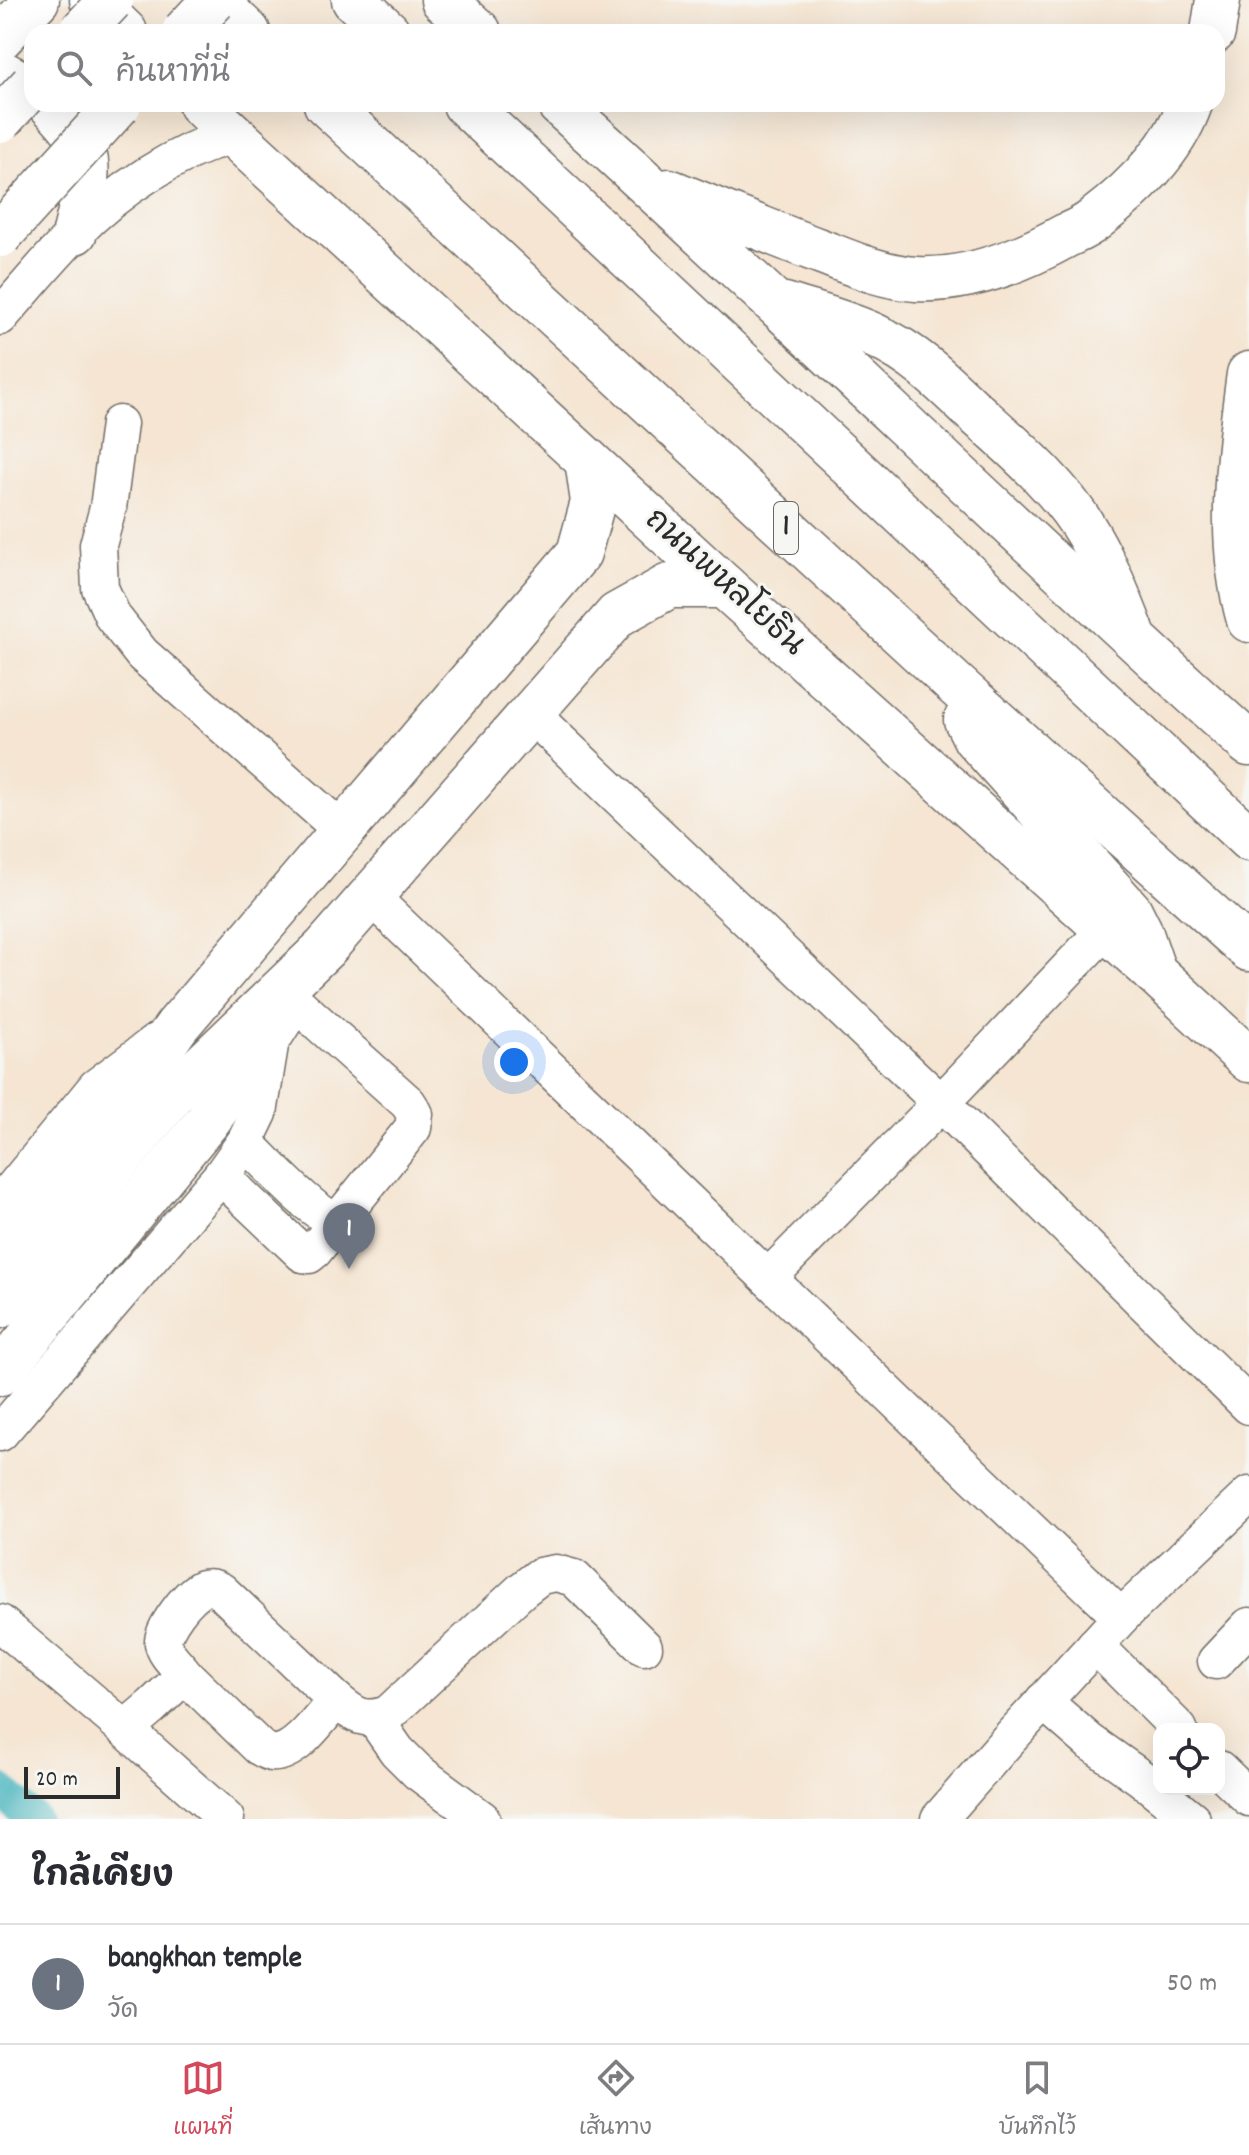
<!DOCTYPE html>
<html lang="th">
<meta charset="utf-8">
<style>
body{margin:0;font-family:Dekko,"Playpen Sans Thai",sans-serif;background:#f2f2f3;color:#2b2b33}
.controls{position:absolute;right:24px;bottom:24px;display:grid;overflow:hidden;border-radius:16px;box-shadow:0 8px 32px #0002}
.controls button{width:72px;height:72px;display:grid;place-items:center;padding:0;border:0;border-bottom:2px solid #e1e1e2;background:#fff;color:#2b2b33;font:40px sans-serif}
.scale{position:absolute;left:24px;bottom:20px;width:96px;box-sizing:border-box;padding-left:8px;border:4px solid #2b2b2b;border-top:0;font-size:22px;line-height:28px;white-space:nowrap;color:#2b2b2b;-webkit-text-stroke:6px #f6f6f2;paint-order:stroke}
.you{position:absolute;left:514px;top:1062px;width:28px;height:28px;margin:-20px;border:6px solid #fff;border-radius:50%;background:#1a73e8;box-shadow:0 0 0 12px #1a73e833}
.badge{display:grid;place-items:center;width:52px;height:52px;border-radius:50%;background:#d1495b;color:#fff;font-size:26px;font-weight:700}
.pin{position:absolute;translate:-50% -66px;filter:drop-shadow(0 2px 4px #0008)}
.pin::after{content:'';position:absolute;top:42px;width:28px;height:24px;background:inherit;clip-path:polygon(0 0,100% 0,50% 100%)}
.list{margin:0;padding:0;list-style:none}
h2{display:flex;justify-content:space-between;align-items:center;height:104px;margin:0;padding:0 32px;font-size:34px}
h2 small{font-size:26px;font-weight:400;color:#7c7c81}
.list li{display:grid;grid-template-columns:52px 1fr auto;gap:24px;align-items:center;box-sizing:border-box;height:120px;padding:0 32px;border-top:2px solid #e1e1e2}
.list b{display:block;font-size:30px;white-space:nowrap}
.list p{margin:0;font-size:26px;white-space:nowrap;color:#7c7c81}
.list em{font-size:26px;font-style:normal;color:#7c7c81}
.icon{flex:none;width:44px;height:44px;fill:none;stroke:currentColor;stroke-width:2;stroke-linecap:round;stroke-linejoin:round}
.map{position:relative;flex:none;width:1249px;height:1819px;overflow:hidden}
.search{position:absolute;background:#fff;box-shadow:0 8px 32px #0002;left:24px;right:24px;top:24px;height:88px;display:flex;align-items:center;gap:20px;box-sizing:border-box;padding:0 28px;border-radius:24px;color:#7c7c81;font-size:30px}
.sheet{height:224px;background:#fff}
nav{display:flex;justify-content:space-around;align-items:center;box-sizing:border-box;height:112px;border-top:2px solid #e1e1e2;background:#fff;font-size:22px;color:#7c7c81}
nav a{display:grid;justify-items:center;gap:4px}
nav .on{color:#d1495b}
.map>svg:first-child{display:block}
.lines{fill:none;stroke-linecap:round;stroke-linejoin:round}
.canal{stroke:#44b3bd;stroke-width:34}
.minor-casing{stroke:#726c65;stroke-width:39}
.major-casing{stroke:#726c65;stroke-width:47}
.highway-casing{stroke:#726c65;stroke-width:47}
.minor{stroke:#fff;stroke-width:36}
.major{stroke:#fff;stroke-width:44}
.highway{stroke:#fff;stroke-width:44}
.major-bridge-casing{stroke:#726c65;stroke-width:47;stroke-linecap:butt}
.major-bridge{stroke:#fff;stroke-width:44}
.labels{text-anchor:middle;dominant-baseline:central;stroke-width:6;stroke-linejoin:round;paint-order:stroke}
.shield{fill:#f6f6f2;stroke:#686867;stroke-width:2}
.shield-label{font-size:30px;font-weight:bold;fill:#2b2b2b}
.street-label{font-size:32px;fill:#2b2b2b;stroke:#f6f6f2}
</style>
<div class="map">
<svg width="1249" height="1819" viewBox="0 0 1249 1819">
<rect width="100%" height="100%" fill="#f6f6f2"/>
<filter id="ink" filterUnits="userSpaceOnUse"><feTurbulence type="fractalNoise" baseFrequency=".0125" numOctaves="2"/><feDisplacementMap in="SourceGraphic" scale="16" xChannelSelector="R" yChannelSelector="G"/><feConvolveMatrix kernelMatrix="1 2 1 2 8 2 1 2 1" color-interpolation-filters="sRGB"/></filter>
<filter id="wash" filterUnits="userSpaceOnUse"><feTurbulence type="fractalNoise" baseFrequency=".006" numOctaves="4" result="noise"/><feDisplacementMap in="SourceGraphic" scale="32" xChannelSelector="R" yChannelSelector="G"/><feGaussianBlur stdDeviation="1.8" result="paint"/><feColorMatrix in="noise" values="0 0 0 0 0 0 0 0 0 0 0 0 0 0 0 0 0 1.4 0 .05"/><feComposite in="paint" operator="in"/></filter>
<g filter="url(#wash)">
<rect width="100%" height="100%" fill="#f5e5d2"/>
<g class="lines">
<path class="canal" d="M0 1790 33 1819"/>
</g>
</g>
<g filter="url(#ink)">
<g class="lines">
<defs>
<g id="minor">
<path d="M0 317C25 289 48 260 75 233 117 190 174 153 232 135"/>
<path d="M119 424 108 508 98 545 100 588 113 617 142 654 344 832"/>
<path d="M531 714 941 1103 1249 1406"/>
<path d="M370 896 1121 1617"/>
<path d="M245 1142C265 1161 313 1216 338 1221L413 1128 415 1114 408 1103 293 1000"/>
<path d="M221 1176 303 1254 309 1255 314 1251 338 1221"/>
<path d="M0 1204 96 1087 156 1042"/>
<path d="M768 1278 941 1103 1106 929"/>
<path d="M0 1433 221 1176 245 1142 259 1113 272 1033"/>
<path d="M0 1623 125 1729 226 1819"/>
<path d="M1095 1645 1179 1729"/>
<path d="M1216 1661 1249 1626"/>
<path d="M185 1675 259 1747C263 1749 267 1752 271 1753 295 1756 322 1716 336 1700"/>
<path d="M1043 1701 1090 1742 1141 1778 1192 1819"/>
<path d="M374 1718 397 1751 418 1772 482 1819"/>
<path d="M125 1729 152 1706 185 1675C178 1665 165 1655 163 1643 161 1630 190 1592 203 1588 210 1586 215 1588 221 1591L336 1700C355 1716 364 1722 388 1714L522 1590 540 1576 556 1573 574 1578 644 1647"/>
<path d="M1219 1769 1249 1798"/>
<path d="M939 1819 1007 1741 1121 1617 1249 1495"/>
</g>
<g id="major">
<path d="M92 0 125 32"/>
<path d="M443 0 479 32"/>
<path d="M1213 32 1218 0"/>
<path d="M0 38 37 0"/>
<path d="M0 72 32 89"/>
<path d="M50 104C98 150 90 172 75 232"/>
<path d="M200 104 724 586 1154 972 1249 1060"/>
<path d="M559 104C792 314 1016 534 1249 744"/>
<path d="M669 191C718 211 767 231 817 250 849 262 882 277 916 279 969 282 1022 260 1067 235 1076 231 1086 227 1094 220 1133 190 1173 152 1190 104"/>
<path d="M785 305C815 315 848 323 877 337 913 353 941 380 969 407 1012 446 1060 485 1089 536 1107 567 1119 598 1132 631"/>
<path d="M1249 374C1238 456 1226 539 1249 620"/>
<path d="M0 1254 120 1106 177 1026 579 553 593 502 587 460"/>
<path d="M0 1306 173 1094 325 948 617 615 669 586H724"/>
<path d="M0 1373 207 1122 272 1033 286 1011"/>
</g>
<g id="highway">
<path d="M214 0 248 32"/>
<path d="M354 0 388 32"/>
<path d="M326 104 956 685 1249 949"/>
<path d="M465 104 1249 839"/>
<path d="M966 720 975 738 1130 911 1140 931 1154 972"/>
</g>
</defs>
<use href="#minor" class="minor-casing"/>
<use href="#major" class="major-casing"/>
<use href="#highway" class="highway-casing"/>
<use href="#minor" class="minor"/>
<use href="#major" class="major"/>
<use href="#highway" class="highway"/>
<defs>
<g id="major-bridge">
<path d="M81 32 111 0"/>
<path d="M184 32 214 0"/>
<path d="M0 120 32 85"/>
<path d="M0 235 119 104"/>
</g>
</defs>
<use href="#major-bridge" class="major-bridge-casing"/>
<use href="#major-bridge" class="major-bridge"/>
</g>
</g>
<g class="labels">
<rect class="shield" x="774" y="502" width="24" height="52" rx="6"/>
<g class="shield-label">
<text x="786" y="528">1</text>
</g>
<g class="street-label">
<text transform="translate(723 584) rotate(42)">ถนนพหลโยธิน</text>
</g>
</g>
</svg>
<div class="controls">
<button><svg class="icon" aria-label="locate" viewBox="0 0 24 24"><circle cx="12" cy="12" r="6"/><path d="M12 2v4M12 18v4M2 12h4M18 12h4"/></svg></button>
</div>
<div class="scale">20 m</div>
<div class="you"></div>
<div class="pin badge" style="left:349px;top:1269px;background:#6b7280">1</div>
<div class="search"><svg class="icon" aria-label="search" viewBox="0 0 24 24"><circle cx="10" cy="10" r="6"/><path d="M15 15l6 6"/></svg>ค้นหาที่นี่</div>
</div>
<section class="sheet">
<h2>ใกล้เคียง<small></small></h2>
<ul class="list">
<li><span class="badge" style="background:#6b7280">1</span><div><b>bangkhan temple</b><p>วัด</p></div><em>50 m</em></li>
</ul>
</section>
<nav>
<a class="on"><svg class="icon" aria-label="map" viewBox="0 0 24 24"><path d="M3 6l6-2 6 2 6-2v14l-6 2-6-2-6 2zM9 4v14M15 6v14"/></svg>แผนที่</a>
<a><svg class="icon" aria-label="directions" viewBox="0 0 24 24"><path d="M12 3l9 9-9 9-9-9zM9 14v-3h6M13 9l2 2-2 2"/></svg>เส้นทาง</a>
<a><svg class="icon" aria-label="saved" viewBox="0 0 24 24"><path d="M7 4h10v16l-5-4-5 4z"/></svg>บันทึกไว้</a>
</nav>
